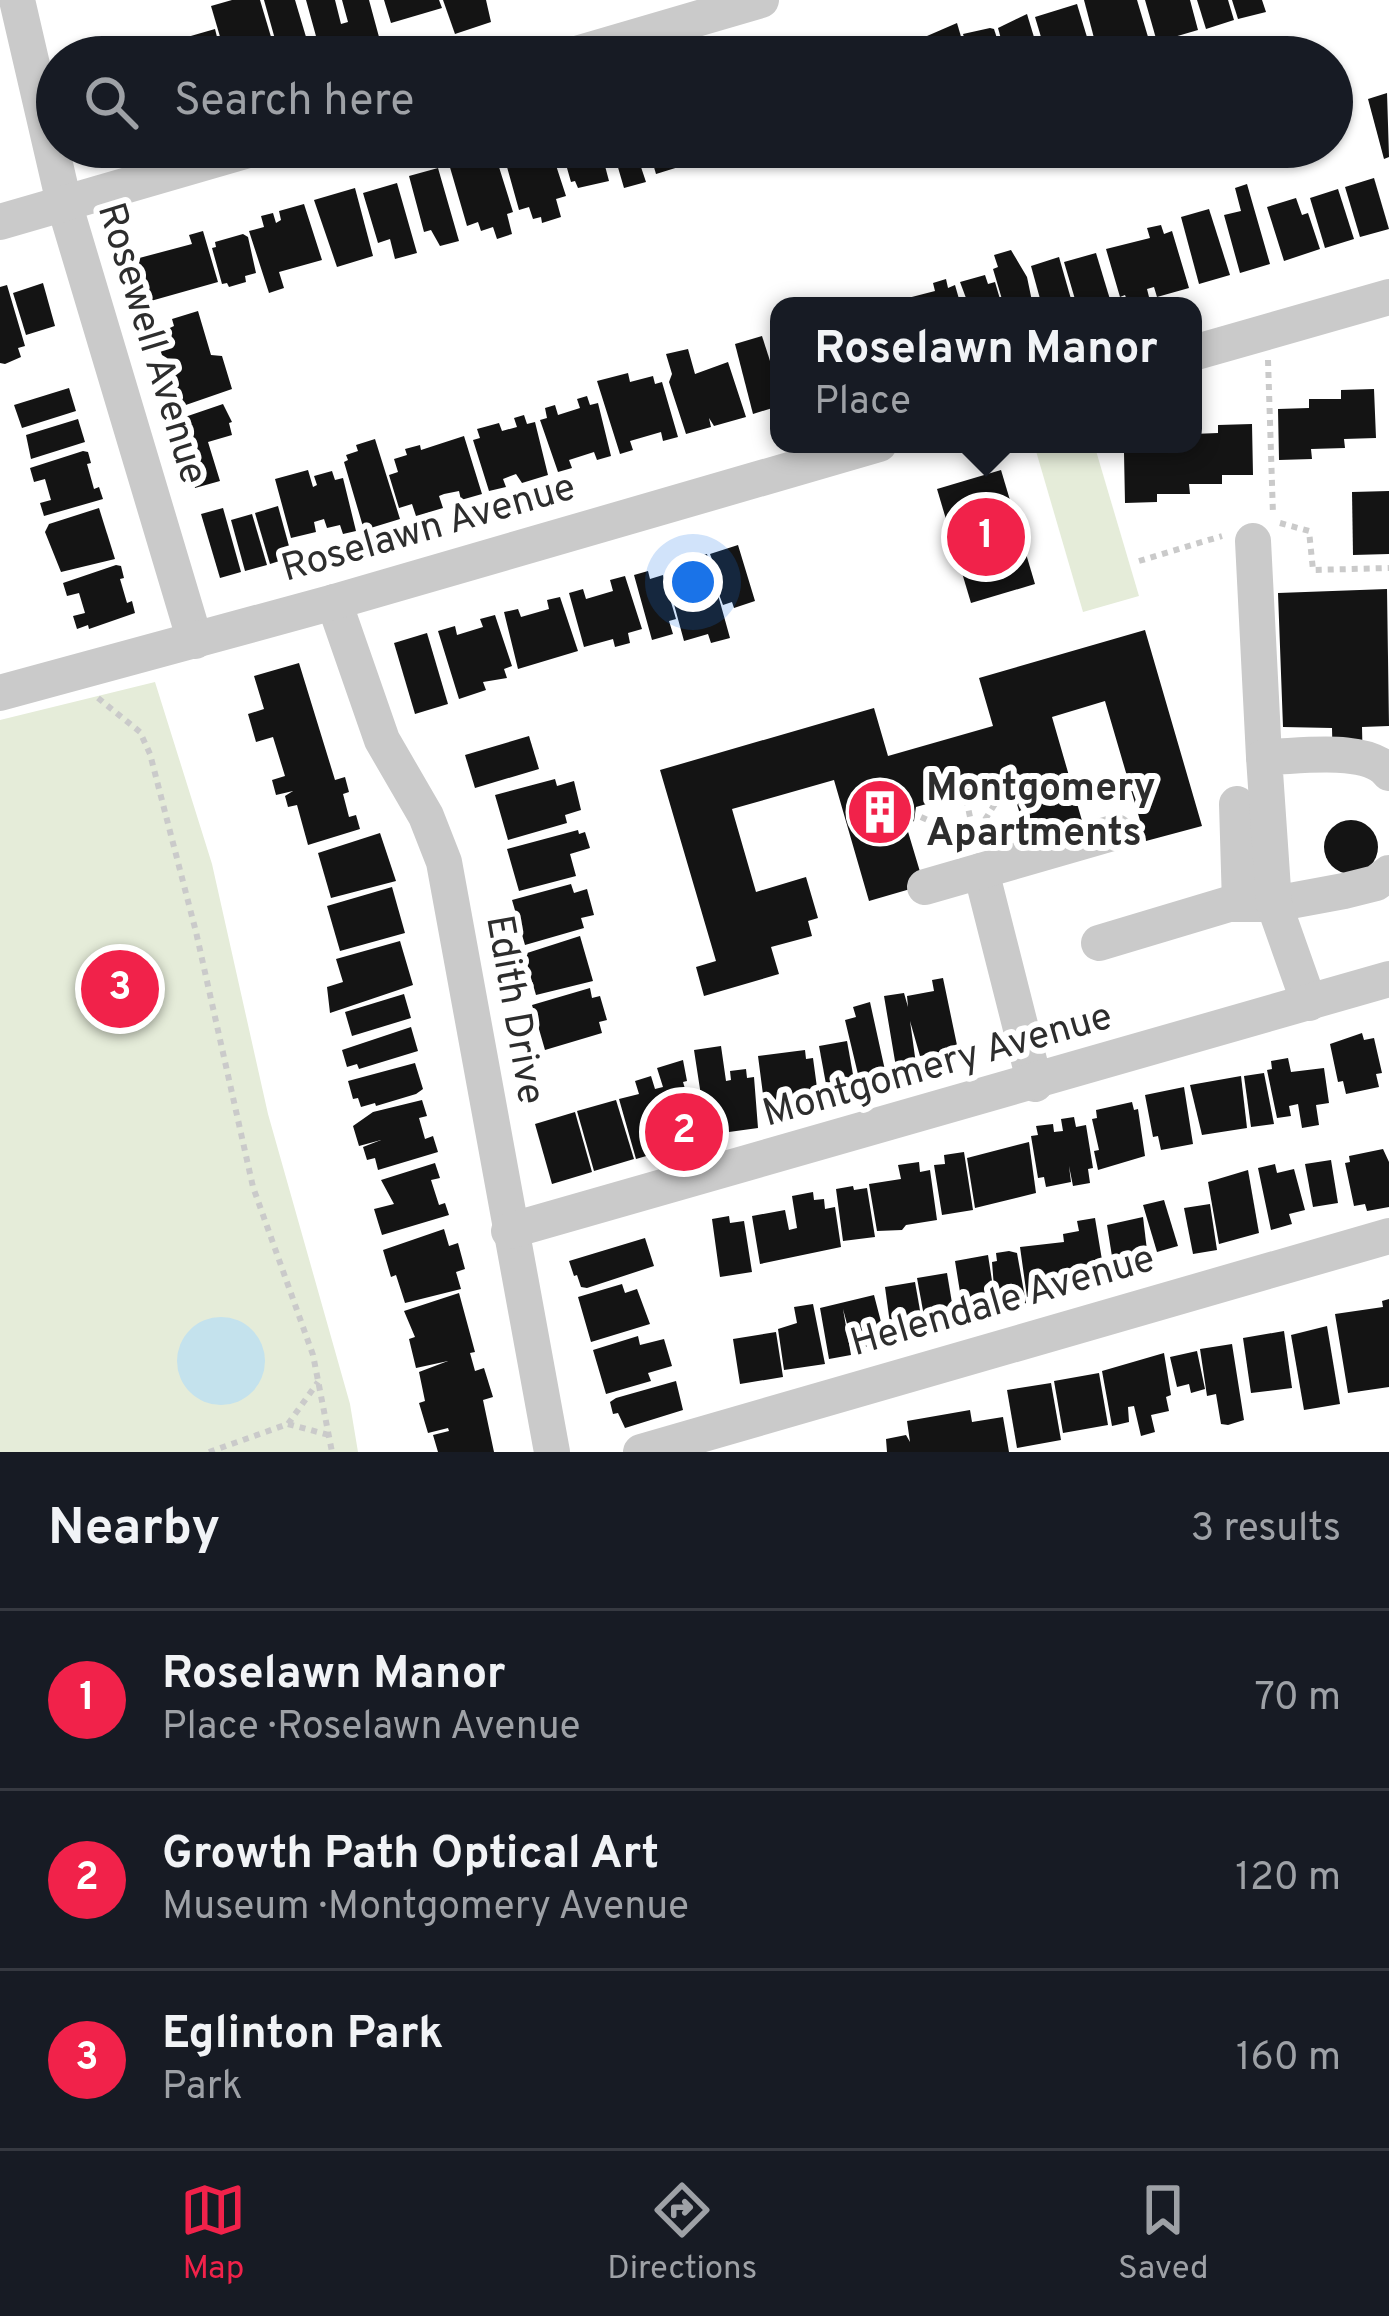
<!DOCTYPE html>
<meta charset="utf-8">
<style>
body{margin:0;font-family:Overpass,sans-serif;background:#242831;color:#f1f3f6}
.you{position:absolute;left:693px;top:582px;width:42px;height:42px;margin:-30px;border:9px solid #fff;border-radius:50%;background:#1a73e8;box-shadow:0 0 0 18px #1a73e833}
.badge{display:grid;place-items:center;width:78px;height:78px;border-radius:50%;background:#f1224a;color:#fff;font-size:39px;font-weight:700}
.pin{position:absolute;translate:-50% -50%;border:6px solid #fff;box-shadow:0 3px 12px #0006}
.popup{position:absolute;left:770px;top:297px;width:432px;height:156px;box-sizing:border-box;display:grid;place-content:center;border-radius:24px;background:#171b24;filter:drop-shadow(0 3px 9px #0005);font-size:39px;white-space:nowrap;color:#9ea1a6}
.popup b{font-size:45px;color:#f1f3f6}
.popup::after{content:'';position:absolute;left:50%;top:100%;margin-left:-24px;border:24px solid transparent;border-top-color:#171b24}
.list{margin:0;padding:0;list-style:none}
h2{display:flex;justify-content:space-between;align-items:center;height:156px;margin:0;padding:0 48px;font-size:51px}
h2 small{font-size:39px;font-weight:400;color:#9ea1a6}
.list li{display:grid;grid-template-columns:78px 1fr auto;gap:36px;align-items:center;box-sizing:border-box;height:180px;padding:0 48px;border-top:3px solid #363941}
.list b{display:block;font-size:45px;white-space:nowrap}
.list p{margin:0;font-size:39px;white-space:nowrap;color:#9ea1a6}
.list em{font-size:39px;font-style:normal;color:#9ea1a6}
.icon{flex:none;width:66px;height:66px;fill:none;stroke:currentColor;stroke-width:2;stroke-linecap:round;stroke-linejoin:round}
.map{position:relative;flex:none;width:1389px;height:1452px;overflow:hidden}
.search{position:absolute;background:#171b24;box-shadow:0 3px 9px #0004;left:36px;right:36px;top:36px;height:132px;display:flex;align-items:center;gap:30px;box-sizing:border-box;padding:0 42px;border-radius:66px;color:#9ea1a6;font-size:45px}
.sheet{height:696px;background:#171b24}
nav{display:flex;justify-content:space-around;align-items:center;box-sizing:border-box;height:168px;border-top:3px solid #363941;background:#171b24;font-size:33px;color:#9ea1a6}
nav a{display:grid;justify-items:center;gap:6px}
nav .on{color:#f1224a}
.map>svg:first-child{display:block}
.green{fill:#e5ecd9}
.water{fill:#c4e2ed}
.building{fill:#141414}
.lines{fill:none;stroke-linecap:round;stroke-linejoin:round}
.path{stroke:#cacaca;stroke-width:6;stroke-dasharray:6 6;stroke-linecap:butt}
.minor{stroke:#cacaca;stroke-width:36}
.labels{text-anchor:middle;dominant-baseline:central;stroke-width:12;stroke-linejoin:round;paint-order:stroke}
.street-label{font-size:39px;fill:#2d2d2d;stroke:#fff}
.poi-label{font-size:39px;font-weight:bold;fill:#2d2d2d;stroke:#fff;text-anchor:start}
</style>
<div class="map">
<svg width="1389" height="1452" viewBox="0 0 1389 1452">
<rect width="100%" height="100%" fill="#fff"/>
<g class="green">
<path d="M1058 444H1094L1139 596 1083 612 1036 451Z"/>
<path d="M155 682 212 864 268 1114 350 1404 358 1452H0V720Z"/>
</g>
<circle class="water" cx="221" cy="1361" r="44"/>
<g class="building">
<path d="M232 0H260L277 57H226L211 6Z"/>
<path d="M264 0H295L312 57H280Z"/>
<path d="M306 0H335L341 24 348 22 342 0H369L382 48 358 55 354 41 319 47Z"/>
<path d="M384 0H439L442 8 391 23Z"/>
<path d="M443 0H486L491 22 455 34Z"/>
<path d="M1084 0H1137L1154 57H1099Z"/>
<path d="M1145 0H1190L1198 30 1157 42Z"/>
<path d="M1197 0H1228L1234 20 1206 29Z"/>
<path d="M1232 0H1262L1266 12 1238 19Z"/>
<path d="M1077 4 1093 57H1047L1035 17Z"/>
<path d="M1027 14 1040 57H1006L998 28Z"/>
<path d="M957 23 967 57H932L927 36Z"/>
<path d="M990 28 994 29 1003 57H970L963 34Z"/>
<path d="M215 29 222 57H175L170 42Z"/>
<path d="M1387 93 1389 157 1384 159 1368 99Z"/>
<path d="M509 147H550L566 196 556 199 561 217 542 223 541 217 533 219 529 207 519 210 502 149Z"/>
<path d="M561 147H600L609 181 578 188 575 181 571 182Z"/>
<path d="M612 147H645L649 162 640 164 646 182 624 188Z"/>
<path d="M648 147H682L685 165 656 174Z"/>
<path d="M494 151 513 212 507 214 512 234 497 239 493 227 481 231 478 222 467 226 449 164Z"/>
<path d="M438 168 459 241 440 246 431 230 424 232 409 176Z"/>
<path d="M1374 178 1389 229 1360 237 1345 187Z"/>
<path d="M397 183 417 253 395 259 390 239 378 243 363 193Z"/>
<path d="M1247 184 1270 264 1240 273 1224 215 1241 211 1235 188Z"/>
<path d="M355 188 373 256 337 267 314 200Z"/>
<path d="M1338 189 1354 239 1325 248 1310 198Z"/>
<path d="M1296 198 1302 215 1308 213 1320 249 1284 261 1267 207Z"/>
<path d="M304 204 322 260 279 272 284 288 269 293 249 231 264 227 261 216 273 213 276 223 281 220 279 211Z"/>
<path d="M1209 209 1230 275 1199 284 1181 217Z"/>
<path d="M1161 225 1164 234 1172 231 1189 288 1157 297 1154 287 1147 289 1149 297 1128 303 1125 295 1120 297 1106 249 1150 238 1147 228Z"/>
<path d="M203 231 218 282 140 304 128 261 192 244 189 235Z"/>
<path d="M243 234 248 237 256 273 245 276 246 282 229 287 227 283 222 284 212 248 216 247 215 242Z"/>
<path d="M1011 250 1027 277 1033 306H1004L993 269 998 267 994 255Z"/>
<path d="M1096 253 1112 306H1077L1064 262Z"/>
<path d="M1059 257 1073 306H1042L1031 266Z"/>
<path d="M985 275 988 284 995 282 1002 306H969L960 282Z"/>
<path d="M946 279 948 288 955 285 961 306H906L904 299 935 291 933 283Z"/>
<path d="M43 283 55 326 26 335 13 293Z"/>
<path d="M7 285 25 346 18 348 21 357 5 364 0 363V287Z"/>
<path d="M198 311 211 355 222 356 232 389 180 407 169 385 174 379 167 358 162 355 155 335 174 326 172 319Z"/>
<path d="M762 336 779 389V406L753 414 735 344Z"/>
<path d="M688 349 695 374 728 362 746 417 714 426 709 418 711 427 686 434 669 382 672 374 666 354Z"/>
<path d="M628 373 630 382 653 376 655 384 662 382 678 437 663 441 661 432 630 441 633 450 620 454 597 381Z"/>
<path d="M69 388 76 411 22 428 14 405Z"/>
<path d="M1374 389 1376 438 1344 439 1345 448 1311 449 1312 459 1279 460 1278 409 1309 408V399H1341V390Z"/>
<path d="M587 396 590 405 598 403 611 456 597 460 594 452 569 460 572 468 558 472 540 420 547 418 545 408 555 405 558 415 580 408 577 399Z"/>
<path d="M223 404 232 422 229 423 232 435 208 442 220 481 195 488 179 419Z"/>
<path d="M524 415 527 424 535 422 548 475 522 483 516 474 503 479 506 487 489 491 473 440 480 438 477 429 499 423 502 431 517 427 514 418Z"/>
<path d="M78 419 85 442 31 459 26 435Z"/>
<path d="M1252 424 1253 475H1222V484H1189L1190 494H1157V502L1125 503 1124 453 1154 452V444H1193V434L1218 433V425Z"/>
<path d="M464 436 482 494 461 500 459 491 444 494 439 496 443 508 416 516 412 504 399 508 389 475 398 472 394 459 407 455 405 449 420 445 421 450Z"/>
<path d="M375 439 400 519 364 530 344 462 348 460 346 455 358 451 356 445Z"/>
<path d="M83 451 88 452 91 463 87 464 94 489 99 487 103 499 44 516 40 503 51 500 45 479 34 482 30 468Z"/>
<path d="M308 470 313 487 317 485 314 476 332 471 335 480 343 478 356 531 343 534 340 525 327 528 324 519 314 522 316 532 291 538 275 479Z"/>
<path d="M1001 470 1035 584 971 603 937 489Z"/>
<path d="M1389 491V554L1353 555 1352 492Z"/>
<path d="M278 506 292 557 270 564 255 513Z"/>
<path d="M99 508 115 559 61 572 45 532 49 524Z"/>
<path d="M223 508 241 572 220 578 201 514Z"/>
<path d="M252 514 267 565 245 571 231 520Z"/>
<path d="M738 545 755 601 734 608 732 602 723 605 715 584 730 638 711 643 708 634 684 641 672 597 682 594 673 562 707 554 709 563 713 562 710 554Z"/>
<path d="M116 565 121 566 124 578 120 579 127 603 132 601 135 613 89 629 88 625 77 629 73 616 85 613 79 593 67 596 63 583Z"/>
<path d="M648 571 650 579 663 575 676 619 669 621 673 634 652 640 634 575Z"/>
<path d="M625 576 642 629 628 633 630 643 615 647 613 639 584 647 569 593 583 589 586 599 613 591 610 580Z"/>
<path d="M1387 589 1389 726 1362 727 1363 771 1333 772 1332 728 1283 727 1278 593Z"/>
<path d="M560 597 578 651 518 669 504 612 518 609 521 617 549 609 547 600Z"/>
<path d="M495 615 512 666 504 669 507 678 483 682 486 690 459 699 438 631 455 626 457 635 483 627 480 619Z"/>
<path d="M1145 630 1202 826 1146 841 1105 701 1052 717 1087 838 1032 855 1014 794 1005 795 996 784 916 807 914 821 906 825 924 885 869 901 834 780 732 809 756 892 806 877 818 918 808 921 812 936 771 947 779 974 704 996 696 967 716 961 660 770 874 708 888 756 993 726 979 678Z"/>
<path d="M427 633 448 704 415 714 394 643Z"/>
<path d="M299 663 335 780 345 777 349 792 343 794 349 817 356 815 360 829 308 845 297 805 288 807 285 796 293 791 276 795 272 780 285 776 273 737 256 742 248 714 264 709 254 676Z"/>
<path d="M529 736 539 769 475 788 465 755Z"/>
<path d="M555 779 557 786 574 781 581 810 565 815 567 823 508 840 495 795Z"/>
<circle cx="1351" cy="847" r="27"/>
<path d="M578 830 579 834 585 832 590 848 570 854 576 876 519 891 507 849Z"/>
<path d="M380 833 396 881 331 898 318 853Z"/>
<path d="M571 884 574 893 587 889 594 915 581 918 584 928 525 945 512 900Z"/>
<path d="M392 887 405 933 340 951 327 906Z"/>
<path d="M580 936 593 981 536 995 524 954Z"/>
<path d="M400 941 413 985 330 1013 327 987 343 982 336 959Z"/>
<path d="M943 978 958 1050 920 1056 910 1021 916 1064 896 1067 884 996 904 993 908 1007 907 996 934 991 932 980Z"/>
<path d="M590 988 592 998 600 996 607 1020 599 1022 602 1033 545 1050 532 1005Z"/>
<path d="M404 994 411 1018 352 1036 345 1012Z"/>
<path d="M870 1002 888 1084 862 1091 845 1020 856 1017 853 1007Z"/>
<path d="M411 1027 418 1051 359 1069 357 1064 347 1067 342 1050Z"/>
<path d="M1362 1033 1364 1040 1374 1038 1382 1073 1376 1074 1379 1087 1346 1094 1343 1081 1338 1082 1330 1044Z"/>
<path d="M847 1041 856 1091 828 1095 819 1046Z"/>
<path d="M721 1046 726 1081 731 1080 730 1071 746 1069 747 1078 754 1077 758 1128 707 1135 694 1050Z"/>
<path d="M805 1050 806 1059 813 1058 820 1110 781 1115 780 1107 765 1110 758 1056Z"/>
<path d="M1288 1058 1291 1072 1324 1068 1329 1103 1316 1105 1319 1125 1302 1128 1298 1104 1289 1106 1291 1116 1277 1118 1267 1070 1272 1069 1271 1061Z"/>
<path d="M683 1060 687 1081 683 1082 700 1139 676 1146 662 1103 674 1148 636 1159 619 1099 639 1094 635 1081 651 1076 655 1089 663 1087 657 1068Z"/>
<path d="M415 1063 423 1089 416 1094 376 1106 375 1103 361 1107 358 1098 353 1099 348 1081Z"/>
<path d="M1264 1073 1274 1124 1251 1127 1244 1076Z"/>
<path d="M1241 1076 1247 1128 1202 1135 1190 1085Z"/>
<path d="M1184 1087 1193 1144 1161 1150 1158 1136 1153 1137 1145 1095Z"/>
<path d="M422 1100 427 1116 419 1118 425 1139 433 1136 438 1152 378 1170 375 1158 367 1160 363 1147 381 1140 359 1146 353 1126 373 1112Z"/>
<path d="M616 1100 634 1159 594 1171 577 1111Z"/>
<path d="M1132 1102 1134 1110 1138 1109 1145 1156 1098 1170 1094 1151 1099 1150 1092 1119 1097 1118 1096 1110Z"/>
<path d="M575 1112 592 1172 552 1184 535 1124Z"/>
<path d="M1074 1117 1076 1127 1086 1125 1093 1168 1088 1169 1090 1183 1073 1186 1069 1166 1071 1182 1046 1187 1044 1177 1038 1178 1031 1136 1038 1135 1036 1126 1053 1124 1054 1132 1063 1131 1061 1119Z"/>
<path d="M1029 1142 1036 1193 975 1208 967 1158Z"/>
<path d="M1383 1149 1389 1162V1207L1367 1211 1365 1204 1354 1206 1345 1163 1350 1162 1349 1156Z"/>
<path d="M964 1152 973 1210 942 1215 934 1165 945 1164 944 1155Z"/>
<path d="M1331 1160 1338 1203 1313 1207 1305 1164Z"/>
<path d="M919 1162 920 1172 930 1170 937 1220 906 1225 902 1230 877 1231 869 1184 901 1179 898 1165Z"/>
<path d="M435 1163 440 1178 431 1180 439 1205 445 1203 449 1215 382 1235 374 1209 394 1204 381 1180Z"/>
<path d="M1275 1164 1277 1173 1294 1169 1305 1210 1289 1214 1292 1224 1271 1230 1258 1168Z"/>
<path d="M1248 1170 1259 1233 1219 1244 1208 1182Z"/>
<path d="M853 1186 854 1190 867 1188 875 1237 843 1241 836 1189Z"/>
<path d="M813 1192 814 1200 824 1199 825 1209 835 1207 841 1247 760 1264 752 1216 785 1210 789 1230 797 1228 792 1196Z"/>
<path d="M1164 1200 1178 1246 1157 1252 1143 1205Z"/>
<path d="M1210 1204 1217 1250 1193 1254 1184 1208Z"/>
<path d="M729 1216 730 1223 744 1221 752 1272 720 1277 712 1219Z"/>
<path d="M1143 1217 1149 1267 1114 1269 1107 1225Z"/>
<path d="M1095 1218 1104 1272 1085 1275V1283L1074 1287 1027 1297 1020 1247 1064 1242 1063 1234 1079 1231 1077 1221Z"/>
<path d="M444 1229 449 1246 458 1243 465 1269 456 1272 461 1289 405 1303 396 1275 391 1277 383 1250Z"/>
<path d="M645 1238 654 1266 587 1288 581 1287 577 1275 574 1276 569 1261Z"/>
<path d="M1009 1251 1017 1253 1026 1303 1017 1309H997L998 1314 964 1317 955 1261 988 1255 995 1300 992 1262 997 1261 996 1253Z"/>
<path d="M947 1273 955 1321 926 1327 917 1278Z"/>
<path d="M915 1282 924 1333 892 1338 885 1287Z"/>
<path d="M622 1284 625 1293 637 1289 650 1324 591 1342 578 1297Z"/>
<path d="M459 1293 475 1352 470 1353 475 1371 484 1368 493 1397 483 1400 494 1452H438L433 1435 449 1431 448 1428 428 1433 419 1403 425 1401 419 1372 448 1361 416 1368 409 1339 415 1337 404 1311Z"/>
<path d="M874 1295 886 1341 854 1350 843 1309 851 1355 829 1359 820 1308Z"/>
<path d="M1389 1299V1387L1348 1393 1335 1314 1383 1307 1382 1301Z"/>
<path d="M813 1304 825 1364 784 1370 778 1329 797 1323 794 1307Z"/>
<path d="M1327 1326 1340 1404 1304 1410 1291 1335Z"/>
<path d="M1284 1331 1292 1388 1251 1393 1243 1338Z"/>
<path d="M776 1332 783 1377 740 1384 733 1339Z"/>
<path d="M638 1336 640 1345 664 1339 672 1366 648 1373 651 1381 606 1394 593 1350Z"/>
<path d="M1232 1344 1244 1420 1228 1425 1221 1424 1216 1394 1207 1396 1200 1349Z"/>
<path d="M1197 1351 1205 1389 1191 1393 1189 1384 1177 1387 1170 1357Z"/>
<path d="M1164 1353 1171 1395 1166 1397 1169 1411 1151 1415 1155 1432 1141 1436 1134 1406 1128 1407 1129 1422 1112 1426 1102 1371Z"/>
<path d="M1099 1373 1108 1425 1063 1433 1054 1381Z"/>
<path d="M676 1381 683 1410 625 1428 618 1413 613 1414 610 1402 616 1398Z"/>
<path d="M1051 1383 1061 1440 1017 1448 1007 1390Z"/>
<path d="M970 1410 972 1422 1003 1417 1009 1452H887L886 1439 906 1435 910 1442 907 1421Z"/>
</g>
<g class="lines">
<g class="path">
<path d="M1268 360 1273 515"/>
<path d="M1280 523 1309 531 1313 570 1389 568"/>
<path d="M1139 561 1222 536"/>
<path d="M98 698 140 732 150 754 196 932 253 1187 313 1355 332 1452"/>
<path d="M966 799 973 830"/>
<path d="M921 817C943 827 955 835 979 829L1000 796"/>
<path d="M288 1424 329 1435"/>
<path d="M209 1452 288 1424 318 1382"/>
</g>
<g class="minor">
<path d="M17 0 64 203 195 641"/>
<path d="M566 57 761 0"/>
<path d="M0 222 259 147"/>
<path d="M1193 353 1389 297"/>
<path d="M1253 541 1264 757"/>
<path d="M334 602 382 740 426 816 444 862 552 1452"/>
<path d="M0 693 334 602 879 444"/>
<path d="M1237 804 1240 904"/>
<path d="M981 871 1035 1084"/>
<path d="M925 887 1116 832"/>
<path d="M1099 943 1229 904H1274L1344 891 1376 883 1389 873"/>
<path d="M1309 1003 1274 904 1264 757C1297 757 1368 745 1389 773"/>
<path d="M509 1231 1389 979"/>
<path d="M641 1452 1389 1236"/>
</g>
</g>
<defs>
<symbol id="building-disc" viewBox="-11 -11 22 22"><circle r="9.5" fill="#f1224a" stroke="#fff"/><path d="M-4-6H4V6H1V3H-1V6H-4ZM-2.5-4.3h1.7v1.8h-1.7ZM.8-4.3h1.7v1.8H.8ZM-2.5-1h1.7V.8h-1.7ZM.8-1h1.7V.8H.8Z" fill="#fff"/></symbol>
</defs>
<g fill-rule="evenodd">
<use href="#building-disc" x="842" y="774" width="76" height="76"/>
</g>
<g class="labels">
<g class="street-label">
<text transform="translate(150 344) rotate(73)">Rosewell Avenue</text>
<text transform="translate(429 530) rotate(-16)">Roselawn Avenue</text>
<text transform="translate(513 1010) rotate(80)">Edith Drive</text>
<text transform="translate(938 1067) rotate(-16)">Montgomery Avenue</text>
<text transform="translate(1003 1303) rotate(-16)">Helendale Avenue</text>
</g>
<g class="poi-label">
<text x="926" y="790">Montgomery<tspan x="926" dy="45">Apartments</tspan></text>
</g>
</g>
</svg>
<div class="you"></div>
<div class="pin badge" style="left:986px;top:537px">1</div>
<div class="popup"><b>Roselawn Manor</b>Place</div>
<div class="pin badge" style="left:684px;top:1132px">2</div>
<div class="pin badge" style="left:120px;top:989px">3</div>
<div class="search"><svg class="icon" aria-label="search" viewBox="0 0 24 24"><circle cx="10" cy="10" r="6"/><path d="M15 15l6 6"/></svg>Search here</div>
</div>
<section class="sheet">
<h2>Nearby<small>3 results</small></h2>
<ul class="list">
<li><span class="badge">1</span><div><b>Roselawn Manor</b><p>Place · Roselawn Avenue</p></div><em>70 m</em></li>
<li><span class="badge">2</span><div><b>Growth Path Optical Art</b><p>Museum · Montgomery Avenue</p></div><em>120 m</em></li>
<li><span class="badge">3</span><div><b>Eglinton Park</b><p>Park</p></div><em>160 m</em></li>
</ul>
</section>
<nav>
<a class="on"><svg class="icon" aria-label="map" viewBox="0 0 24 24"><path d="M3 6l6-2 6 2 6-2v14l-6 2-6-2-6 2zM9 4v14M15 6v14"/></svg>Map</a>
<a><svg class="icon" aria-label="directions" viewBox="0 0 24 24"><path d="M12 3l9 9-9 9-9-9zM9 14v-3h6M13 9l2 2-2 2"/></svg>Directions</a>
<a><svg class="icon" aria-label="saved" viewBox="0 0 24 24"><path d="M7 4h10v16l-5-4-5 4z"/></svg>Saved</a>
</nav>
